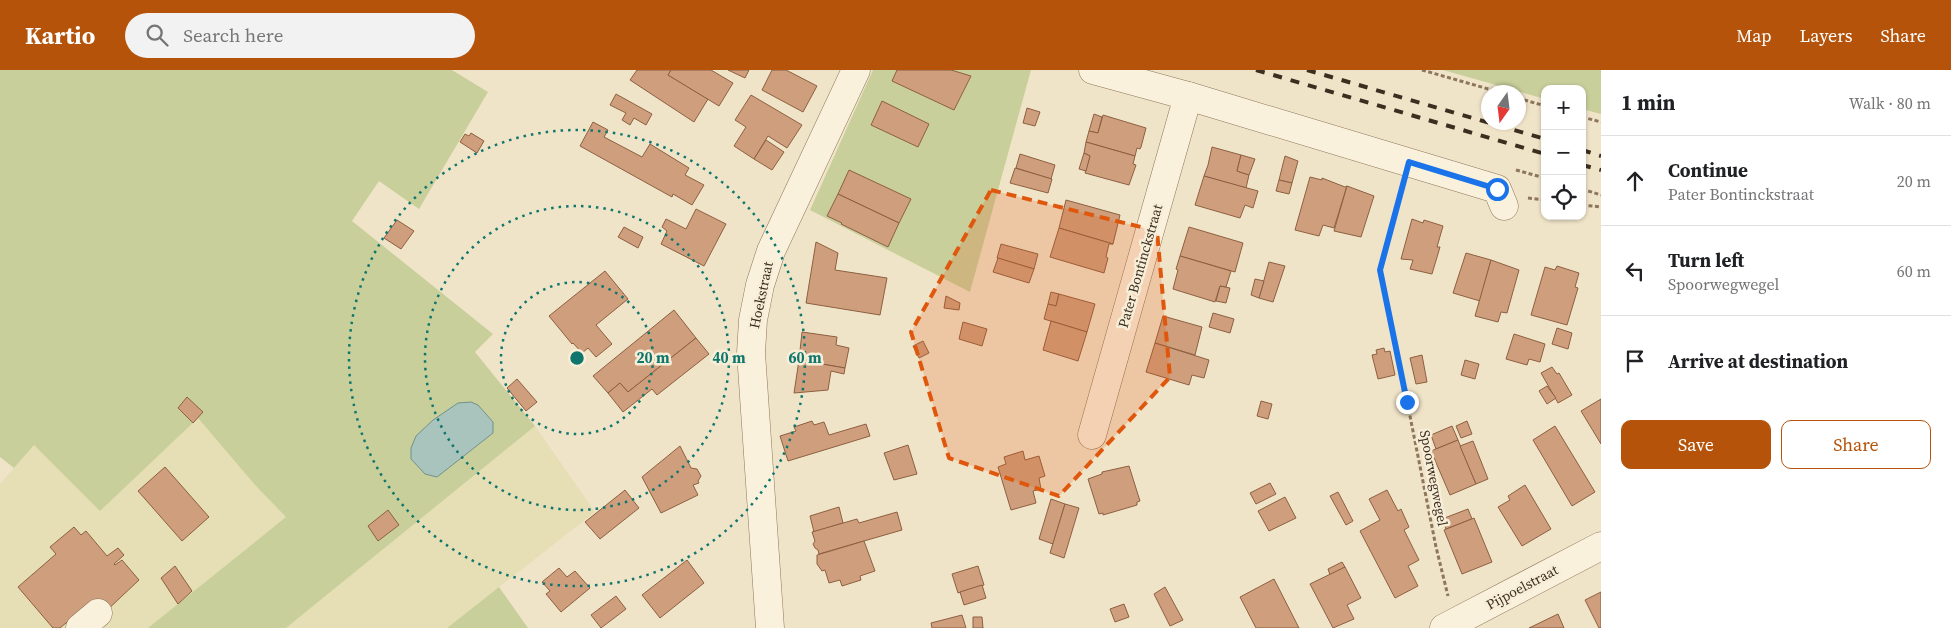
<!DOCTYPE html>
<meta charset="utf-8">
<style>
body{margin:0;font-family:"Source Serif 4",serif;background:#f2f2f2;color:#202124}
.controls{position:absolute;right:15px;top:15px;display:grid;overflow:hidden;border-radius:10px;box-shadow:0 1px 4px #0004}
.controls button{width:45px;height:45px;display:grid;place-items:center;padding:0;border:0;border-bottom:1px solid #e0e0e0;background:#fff;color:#202124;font:25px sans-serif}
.compass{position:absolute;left:1481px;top:15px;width:45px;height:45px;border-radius:50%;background:#fff;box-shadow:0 1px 4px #0004;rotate:194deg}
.stop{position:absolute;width:15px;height:15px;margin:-11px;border:4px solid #1a73e8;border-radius:50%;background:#fff}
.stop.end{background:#1a73e8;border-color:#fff;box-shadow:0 1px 5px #0008}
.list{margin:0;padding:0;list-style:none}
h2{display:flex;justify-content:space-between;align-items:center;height:65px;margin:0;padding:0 20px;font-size:21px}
h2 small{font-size:16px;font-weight:400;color:#757577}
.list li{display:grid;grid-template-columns:32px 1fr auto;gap:15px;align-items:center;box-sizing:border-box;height:90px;padding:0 20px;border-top:1px solid #e0e0e0}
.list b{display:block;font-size:19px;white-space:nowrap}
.list p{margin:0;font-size:16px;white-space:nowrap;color:#757577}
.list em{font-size:16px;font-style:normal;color:#757577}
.actions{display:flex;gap:10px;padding:15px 20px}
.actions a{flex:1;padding:11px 0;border:1px solid #b45309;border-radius:10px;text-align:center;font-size:18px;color:#b45309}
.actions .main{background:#b45309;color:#fff}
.icon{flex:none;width:28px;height:28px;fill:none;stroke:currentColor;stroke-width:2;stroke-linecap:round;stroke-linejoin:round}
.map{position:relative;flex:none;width:1601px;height:558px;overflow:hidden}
header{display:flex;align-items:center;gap:30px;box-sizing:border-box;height:70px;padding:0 25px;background:#b45309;color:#fff}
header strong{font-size:24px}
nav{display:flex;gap:28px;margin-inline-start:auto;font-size:18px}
.search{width:350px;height:45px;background:#f2f2f2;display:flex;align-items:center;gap:12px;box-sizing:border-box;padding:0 18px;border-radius:28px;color:#757577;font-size:19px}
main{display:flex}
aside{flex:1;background:#fff}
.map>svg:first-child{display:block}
.farmland{fill:#e6deb5}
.green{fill:#c9cf9b;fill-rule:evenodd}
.water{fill:#a9c4bc;stroke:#6f938a}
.building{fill:#cf9f7d;stroke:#8d5f41}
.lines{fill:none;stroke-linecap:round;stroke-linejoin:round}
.minor-casing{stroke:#8d765c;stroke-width:29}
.path{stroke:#8d765c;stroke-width:3;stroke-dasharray:4 2.5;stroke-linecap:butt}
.minor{stroke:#faf1dc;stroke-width:28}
.rail{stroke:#3d2e20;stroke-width:4;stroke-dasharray:9 9;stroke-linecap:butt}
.route{stroke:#1a73e8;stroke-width:6}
.marked{fill:#df570d;fill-opacity:0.2;stroke:#df570d;stroke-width:4;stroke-dasharray:10 6;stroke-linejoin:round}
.ring{fill:none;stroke:#0f766e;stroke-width:2.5;stroke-dasharray:2.5 5}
.labels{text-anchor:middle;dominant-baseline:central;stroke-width:5;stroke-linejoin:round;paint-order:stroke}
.street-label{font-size:14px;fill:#3d2e20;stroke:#f7eed8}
.centre{fill:#0f766e;stroke:#f7eed8;stroke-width:2.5}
.ring-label{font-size:15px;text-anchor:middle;font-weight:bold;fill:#0f766e;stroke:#f7eed8;stroke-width:5;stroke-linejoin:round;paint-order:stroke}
</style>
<header>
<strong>Kartio</strong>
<div class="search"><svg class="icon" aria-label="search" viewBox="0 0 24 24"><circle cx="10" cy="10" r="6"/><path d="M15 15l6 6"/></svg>Search here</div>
<nav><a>Map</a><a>Layers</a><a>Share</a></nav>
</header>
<main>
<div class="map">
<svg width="1601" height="558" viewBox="0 0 1601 558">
<rect width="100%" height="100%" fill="#f0e4c8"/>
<g class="farmland">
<path d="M198 348 255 415 287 447 148 558H0V414L34 375Z"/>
<path d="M535 356 595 442 447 558H286Z"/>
</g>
<g class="green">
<path d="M0 0H452L488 22 419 139 379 111 352 151 493 264 475 282 535 356 286 558H148L286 447 255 415 198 348 100 441 34 375 14 398 0 387ZM478 335 493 352 437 407Z"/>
<path d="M873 0H1031L970 222 810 140Z"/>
<path d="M1443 0H1601V44L1582 39V19H1545V29Z"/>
<path d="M499 517 528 558H447Z"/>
</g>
<path class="water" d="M471 332 478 335 493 352V363L437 407 425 404 411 389V378L416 366 433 350 458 333Z"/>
<g class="building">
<path d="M637 0H671L668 5 708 29 694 52 630 10Z"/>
<path d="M671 0H711L733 13 719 36 668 5Z"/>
<path d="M728 0H749L745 8Z"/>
<path d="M772 0H786L817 16 803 42 762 20Z"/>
<path d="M897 0H951L971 6 954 40 892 11Z"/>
<path d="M616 24 652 44 646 55 634 48 630 55 622 50 626 43 610 35Z"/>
<path d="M751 25 802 55 787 78 768 66 754 89 734 76 746 57 735 50Z"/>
<path d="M882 31 929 54 918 77 871 55Z"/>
<path d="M1027 38 1040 42 1035 56 1023 53Z"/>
<path d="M1094 44 1102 47 1098 63 1089 61Z"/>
<path d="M1103 45 1146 58 1141 77 1140 79 1137 78 1135 86 1086 72 1089 61 1098 63Z"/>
<path d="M593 52 608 60 604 67 642 87 650 74 689 98 685 105 704 115 692 135 673 124 672 127 580 76Z"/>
<path d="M471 63 484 71 477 83 460 72 465 64 469 66Z"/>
<path d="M766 70 784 82 772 100 754 89Z"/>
<path d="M1086 72 1135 86 1133 94 1136 95 1129 115 1085 103 1090 86 1084 83Z"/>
<path d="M1212 77 1241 85 1237 101 1249 105 1246 118 1204 106 1208 95Z"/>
<path d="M1084 83 1090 86 1086 101 1079 99Z"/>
<path d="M1020 84 1055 95 1051 109 1016 98Z"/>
<path d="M1241 85 1255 89 1249 105 1237 101Z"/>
<path d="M1285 86 1298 91 1292 113 1279 110Z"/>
<path d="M1015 98 1052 109 1048 123 1010 113Z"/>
<path d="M849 100 911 129 899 153 838 124Z"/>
<path d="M1204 106 1258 121 1253 138 1245 135 1240 148 1195 135Z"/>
<path d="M1310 107 1322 110V108L1345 117 1347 116 1334 158 1323 155 1319 166 1295 160Z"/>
<path d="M1279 110 1292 113 1289 124 1276 121Z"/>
<path d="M1347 116 1374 126 1361 167 1334 161Z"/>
<path d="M838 124 899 153 888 177 841 154 842 153 827 146Z"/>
<path d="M1066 130 1120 145 1113 174 1059 158Z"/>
<path d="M696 139 726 154 704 196 661 174 667 161 662 157 666 149 686 159Z"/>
<path d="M1412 149 1423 153 1424 150 1443 156 1437 177H1440L1432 204 1410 199 1413 190 1401 189Z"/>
<path d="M397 150 414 161 401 179 384 168Z"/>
<path d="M624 157 643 167 638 178 618 167Z"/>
<path d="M1189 157 1243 173 1235 202 1180 186Z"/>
<path d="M1059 158 1113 174H1109L1106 187 1108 188 1104 203 1050 187Z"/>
<path d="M816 172 838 183 835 200 887 208 880 245 806 233Z"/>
<path d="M1001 174 1038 184 1034 199 997 188Z"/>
<path d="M1466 183 1491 190 1480 231 1453 223Z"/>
<path d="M1180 186 1231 201 1226 217 1220 216 1215 232 1173 219 1178 200 1176 199Z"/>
<path d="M998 188 1034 199 1029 213 993 202Z"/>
<path d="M1491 190 1519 200 1507 243 1501 242 1498 252 1475 246Z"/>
<path d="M1269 192 1285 196 1273 232 1259 228Z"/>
<path d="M1557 196 1579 203 1575 217 1578 218 1567 255 1531 245 1545 197 1555 200Z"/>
<path d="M605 201 628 229 596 255 612 274 596 287 588 278 582 283 573 273 572 274 549 246Z"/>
<path d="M1255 209 1264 211 1259 228 1251 225Z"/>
<path d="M1220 216 1230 218 1226 233 1216 231Z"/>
<path d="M1051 222 1059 224 1056 236 1048 234Z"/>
<path d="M1059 224 1095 234 1087 262 1044 249 1048 234 1056 236Z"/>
<path d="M946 226 960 233 959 240 944 238Z"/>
<path d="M674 240 696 268 628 322 620 313 608 323 593 306Z"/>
<path d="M1213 243 1234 249 1230 263 1209 257Z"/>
<path d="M1163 246 1202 257 1195 285 1155 273Z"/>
<path d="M1051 251 1087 262 1078 291 1043 280Z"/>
<path d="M963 252 987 259 982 276 959 269Z"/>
<path d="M1557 258 1572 263 1568 279 1552 274Z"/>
<path d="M802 262 837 267 836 275 849 278 845 298 799 290Z"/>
<path d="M1514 264 1545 274 1540 292 1529 289 1527 295 1506 289Z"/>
<path d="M696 268 709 284 657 325 652 319 623 342 608 323 620 313 628 322Z"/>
<path d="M923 271 929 283 919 288 913 276Z"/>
<path d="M1155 273 1209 290 1204 308 1192 305 1189 315 1146 302Z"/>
<path d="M1384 278 1385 282 1390 281 1395 305 1378 309 1372 285 1377 284 1376 280Z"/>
<path d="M1422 285 1427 312 1416 314 1410 288Z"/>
<path d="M799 290 845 298 844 304 831 301 828 320 794 323Z"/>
<path d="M1465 290 1479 294 1475 309 1461 305Z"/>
<path d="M1552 297 1557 304 1559 303 1572 325 1558 333 1541 303Z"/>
<path d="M517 309 537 332 526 341 507 318Z"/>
<path d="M1547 316 1556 328 1547 334 1539 321Z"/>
<path d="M187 327 203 342 193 353 178 338Z"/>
<path d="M1601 329V374L1581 341Z"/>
<path d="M1261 331 1272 334 1268 349 1257 346Z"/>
<path d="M812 351 814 355 824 352 829 365 866 354 870 366 788 391 780 366 796 361 794 357Z"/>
<path d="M1467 351 1472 364 1461 368 1456 356Z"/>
<path d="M1452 356 1458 370 1436 379 1431 365Z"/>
<path d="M1555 356 1595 422 1572 436 1533 370Z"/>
<path d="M1458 370 1476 414 1450 425 1431 381Z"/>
<path d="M1473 371 1488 409 1476 414 1460 376Z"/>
<path d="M908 375 917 404 894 410 884 383Z"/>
<path d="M680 376 691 398 697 399 701 406 698 411 699 413 693 415 698 425 661 443 642 407Z"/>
<path d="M1023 381 1025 390 1039 386 1045 406 1039 408 1041 419 1033 421 1036 433 1011 440 998 397 1006 394 1004 387Z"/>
<path d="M1129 396 1140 431 1137 432V435L1103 445V443L1099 444 1088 409 1102 404V402Z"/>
<path d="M165 397 209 447 182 471 138 421Z"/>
<path d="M1270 413 1276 424 1256 434 1250 423Z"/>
<path d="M1525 415 1551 459 1522 476 1498 437 1510 430 1508 426Z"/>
<path d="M625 420 639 438 600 469 585 452Z"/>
<path d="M1387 420 1398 441 1401 439 1409 457 1404 460 1419 490 1408 496 1418 516 1395 528 1360 461 1380 450 1369 429Z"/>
<path d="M1338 422 1353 451 1346 455 1330 426Z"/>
<path d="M1285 427 1296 448 1269 461 1258 441Z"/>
<path d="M1051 429 1065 434 1053 474 1039 469Z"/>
<path d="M1065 434 1079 438 1064 488 1050 483Z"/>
<path d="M839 437 843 453 814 462 810 446Z"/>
<path d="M1468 439 1472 449 1446 459 1442 449Z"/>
<path d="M388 440 399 455 378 471 368 456Z"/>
<path d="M897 442 902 460 819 484 818 480 815 478 813 474 815 471 812 462 857 449 859 453Z"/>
<path d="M1474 448 1492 492 1462 504 1444 460Z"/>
<path d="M74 457 81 465 86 461 107 486 118 478 124 485 114 494 115 495 122 490 139 510 104 543 93 530 60 558H53L18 517 56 484 50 477Z"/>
<path d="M864 471 875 501 860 506 861 510 842 516 840 510 829 513 825 500 822 501 817 494V485Z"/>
<path d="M687 490 704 513 660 548 642 525Z"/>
<path d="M1342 492 1345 497 1330 505 1328 499Z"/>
<path d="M175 496 192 521 178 534 161 508Z"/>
<path d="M978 496 984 515 958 523 952 504Z"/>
<path d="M1345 497 1361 528 1347 535 1354 549 1333 558 1310 514Z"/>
<path d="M559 498 567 507 575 501 590 518 561 542 546 524 550 521 542 512Z"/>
<path d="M1274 509 1299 558H1256L1240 527Z"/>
<path d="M982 515 986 528 964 535 960 522Z"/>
<path d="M1165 517 1183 550 1170 556 1154 524Z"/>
<path d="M1601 522V558H1599L1585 530Z"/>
<path d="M616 526 626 539 601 558 591 545Z"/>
<path d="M1124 534 1129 547 1115 552 1110 539Z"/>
<path d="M1558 544 1564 558H1529Z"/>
<path d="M962 545 966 558H932L931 553Z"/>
<path d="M973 547H982L983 558H973Z"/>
</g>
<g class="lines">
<defs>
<g id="minor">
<path d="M1093 0 1188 26 1497 119 1504 136"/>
<path d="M1092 365 1188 26"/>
<path d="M80 558 98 543"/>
<path d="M770 558 751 283 753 250 760 215 771 181 856 0"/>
<path d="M1444 558 1601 476"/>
</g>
</defs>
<use href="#minor" class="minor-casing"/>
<g class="path">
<path d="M1422 0 1499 22"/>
<path d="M1518 28 1545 36"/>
<path d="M1582 47 1601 52"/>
<path d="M1516 100 1545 108"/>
<path d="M1402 117 1381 200 1436 477 1448 526"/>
<path d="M1582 119 1601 125"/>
<path d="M1528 128 1545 130"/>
<path d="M1582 135 1601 137"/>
</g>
<use href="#minor" class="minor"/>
<g class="rail">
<path d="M1256 0 1545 84"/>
<path d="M1307 0 1545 69"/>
<path d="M1582 80 1601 86"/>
<path d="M1582 95 1601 100"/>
</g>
</g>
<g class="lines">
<path class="route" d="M1407 332 1380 200 1409 92 1497 119"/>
</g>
<path class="marked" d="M991 120 1157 161 1170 307 1059 426 949 388 911 262Z"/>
<g class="ring">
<circle cx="577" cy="288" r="76"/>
<circle cx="577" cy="288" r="152"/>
<circle cx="577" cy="288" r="228"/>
</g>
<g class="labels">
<g class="street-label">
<text transform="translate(1140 196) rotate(-74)">Pater Bontinckstraat</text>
<text transform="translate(761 225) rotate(-78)">Hoekstraat</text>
<text transform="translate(1434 408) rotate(79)">Spoorwegwegel</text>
<text transform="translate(1522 517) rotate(-28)">Pijpoelstraat</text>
</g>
</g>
<circle cx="577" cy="288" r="8" class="centre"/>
<g class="ring-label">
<text x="653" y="293">20 m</text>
<text x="729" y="293">40 m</text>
<text x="805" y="293">60 m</text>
</g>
</svg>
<div class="controls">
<button>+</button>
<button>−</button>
<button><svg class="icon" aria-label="locate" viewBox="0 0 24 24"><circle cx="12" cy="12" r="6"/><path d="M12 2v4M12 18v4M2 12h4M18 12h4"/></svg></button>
</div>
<svg class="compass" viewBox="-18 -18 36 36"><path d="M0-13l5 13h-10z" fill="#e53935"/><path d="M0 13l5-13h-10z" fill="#757577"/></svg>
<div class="stop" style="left:1497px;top:119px"></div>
<div class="stop end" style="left:1407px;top:332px"></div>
</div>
<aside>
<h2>1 min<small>Walk · 80 m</small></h2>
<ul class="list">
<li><svg class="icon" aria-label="ahead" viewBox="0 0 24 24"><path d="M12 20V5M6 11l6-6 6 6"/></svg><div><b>Continue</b><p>Pater Bontinckstraat</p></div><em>20 m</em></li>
<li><svg class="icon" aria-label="left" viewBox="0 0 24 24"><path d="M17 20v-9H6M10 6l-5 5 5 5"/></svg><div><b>Turn left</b><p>Spoorwegwegel</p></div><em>60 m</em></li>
<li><svg class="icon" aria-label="arrive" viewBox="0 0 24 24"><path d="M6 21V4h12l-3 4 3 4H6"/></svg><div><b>Arrive at destination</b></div></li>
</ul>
<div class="actions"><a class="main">Save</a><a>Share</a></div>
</aside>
</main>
